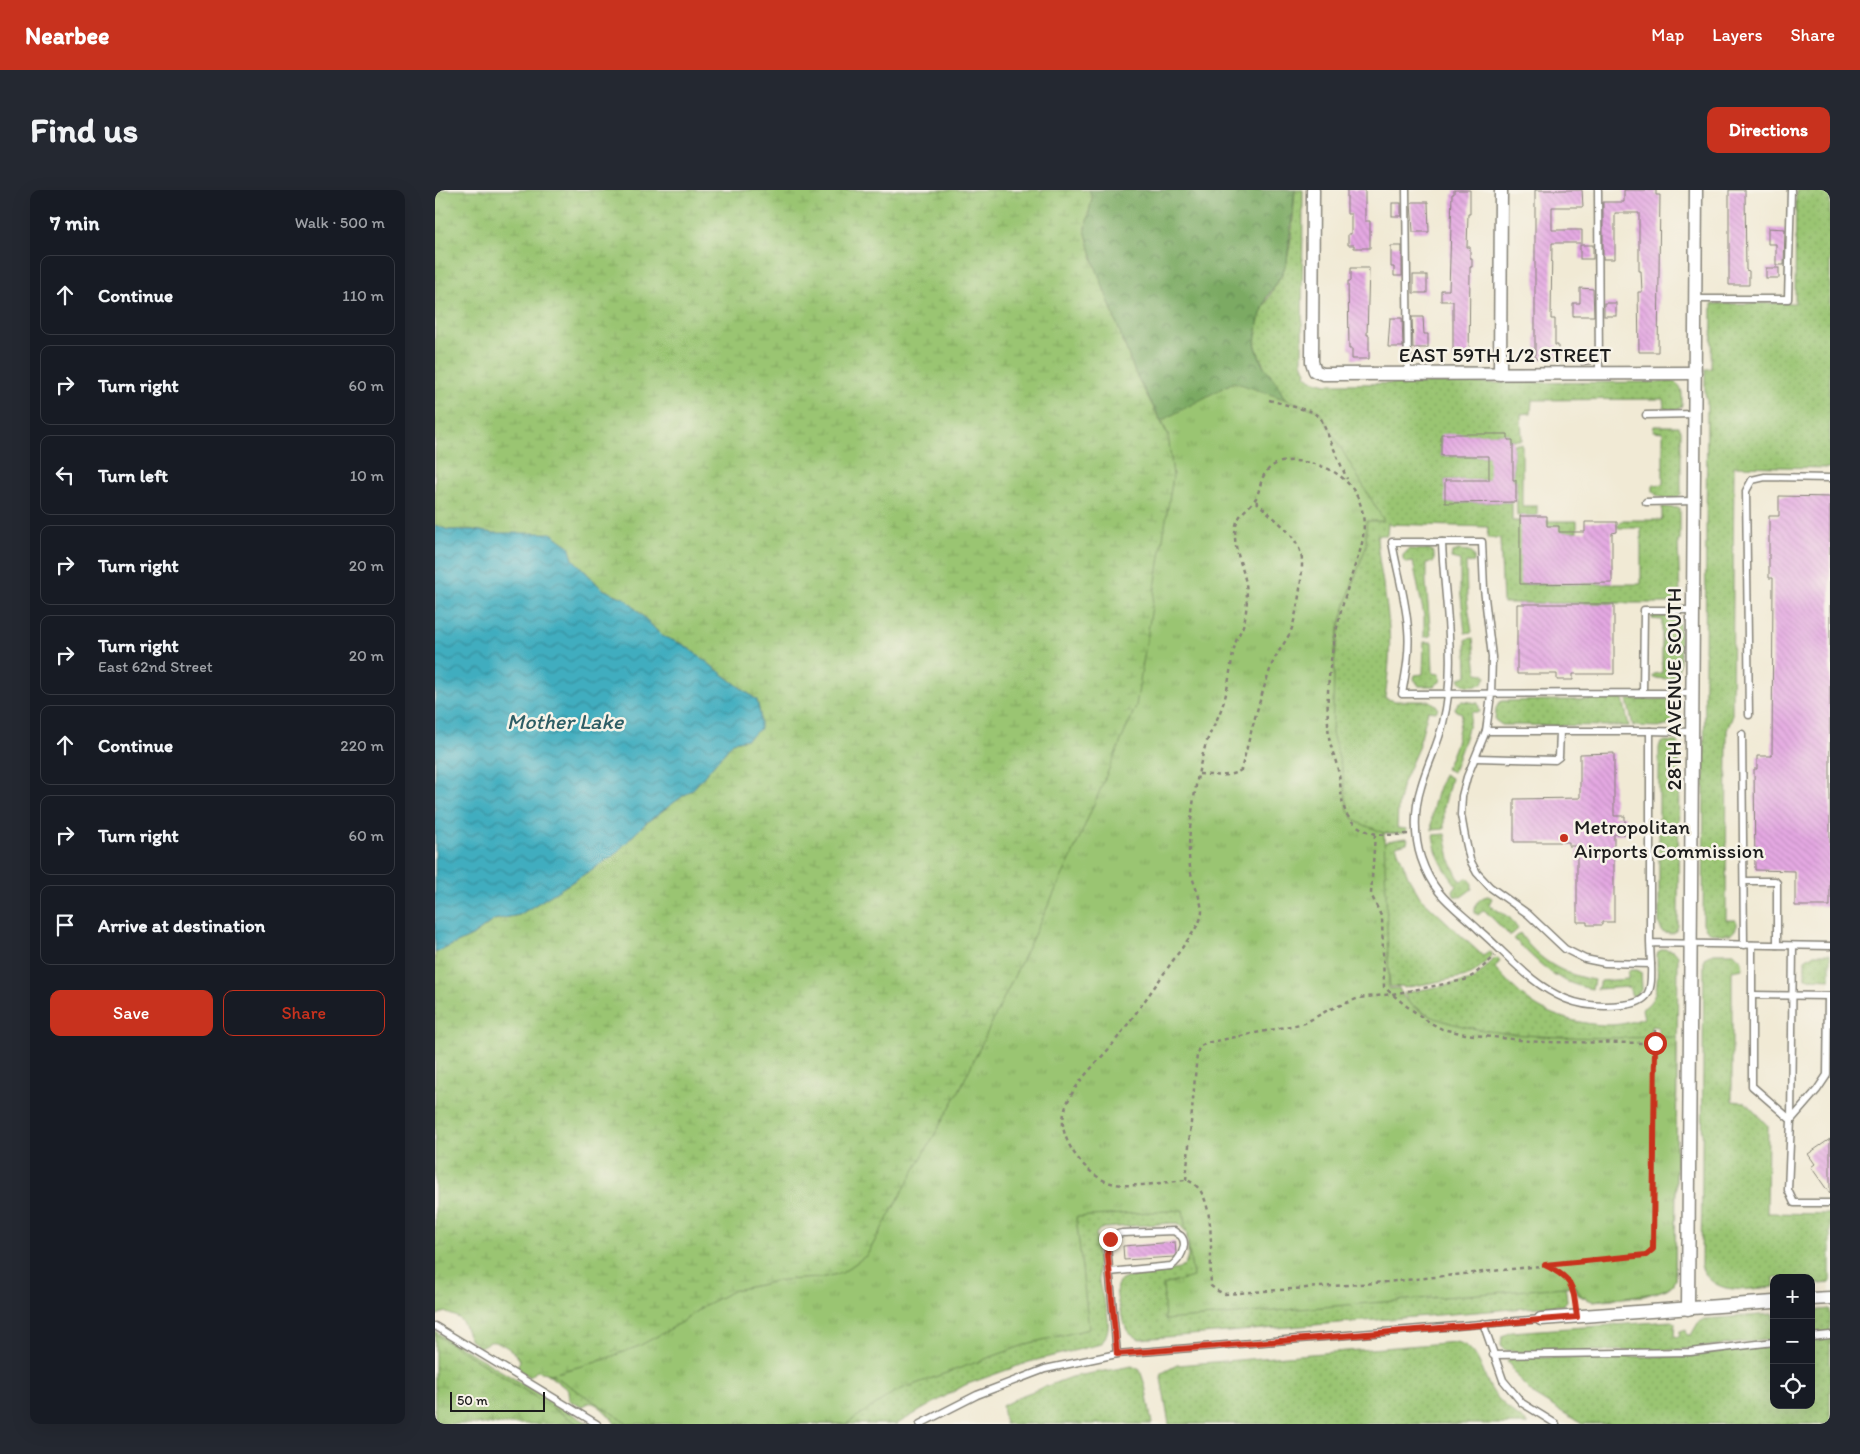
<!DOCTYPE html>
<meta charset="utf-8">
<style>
body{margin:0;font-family:Itim,sans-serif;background:#242831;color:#f1f3f6}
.controls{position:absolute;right:15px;bottom:15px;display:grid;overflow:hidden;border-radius:10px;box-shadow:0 5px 20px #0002}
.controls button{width:45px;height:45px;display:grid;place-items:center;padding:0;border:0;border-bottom:1px solid #363941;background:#171b24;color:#f1f3f6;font:25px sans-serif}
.scale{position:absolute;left:15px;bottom:12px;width:95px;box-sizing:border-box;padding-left:5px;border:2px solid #1c1c1c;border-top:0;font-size:14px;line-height:18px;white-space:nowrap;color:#1c1c1c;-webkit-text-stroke:4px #f7f3e8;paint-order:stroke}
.stop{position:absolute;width:15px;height:15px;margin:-11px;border:4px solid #c8321e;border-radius:50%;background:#fff}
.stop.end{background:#c8321e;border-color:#fff;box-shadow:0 1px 5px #0008}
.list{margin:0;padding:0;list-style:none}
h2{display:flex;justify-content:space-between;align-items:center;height:65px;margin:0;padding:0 20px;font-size:21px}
h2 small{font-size:16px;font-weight:400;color:#9ea1a6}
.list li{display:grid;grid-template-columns:32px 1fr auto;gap:15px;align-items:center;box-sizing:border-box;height:80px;margin:0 10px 10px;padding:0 10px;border:1px solid #363941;border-radius:10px}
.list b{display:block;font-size:19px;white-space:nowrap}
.list p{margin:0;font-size:16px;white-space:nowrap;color:#9ea1a6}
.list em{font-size:16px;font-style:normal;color:#9ea1a6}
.actions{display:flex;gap:10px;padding:15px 20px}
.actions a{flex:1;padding:11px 0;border:1px solid #c8321e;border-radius:10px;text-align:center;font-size:18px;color:#c8321e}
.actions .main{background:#c8321e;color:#fff}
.icon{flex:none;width:28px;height:28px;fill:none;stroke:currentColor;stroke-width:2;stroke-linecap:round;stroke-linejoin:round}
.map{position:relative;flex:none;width:1395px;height:1234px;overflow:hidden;border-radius:10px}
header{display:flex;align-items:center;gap:30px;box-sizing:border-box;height:70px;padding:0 25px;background:#c8321e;color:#fff}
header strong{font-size:24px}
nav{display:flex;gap:28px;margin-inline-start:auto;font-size:18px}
.intro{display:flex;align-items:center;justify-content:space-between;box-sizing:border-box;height:120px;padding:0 30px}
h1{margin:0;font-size:35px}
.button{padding:12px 22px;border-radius:10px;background:#c8321e;color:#fff;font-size:18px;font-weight:700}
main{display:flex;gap:30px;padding:0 30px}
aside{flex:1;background:#171b24;border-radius:10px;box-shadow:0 5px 20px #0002}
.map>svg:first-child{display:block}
.grass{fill:url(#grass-dots);stroke:#5b7047}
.forest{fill:url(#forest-crowns);stroke:#4c6340}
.wetland{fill:url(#wetland-marsh);stroke:#5b7047}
.park{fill:url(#park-tufts);stroke:#5b7047}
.water{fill:url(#water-waves);stroke:#2e646e}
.building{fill:url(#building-back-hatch)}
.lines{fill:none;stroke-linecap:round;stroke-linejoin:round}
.service-casing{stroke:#868378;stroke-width:9}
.minor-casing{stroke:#868378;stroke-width:15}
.path{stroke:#868378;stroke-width:2.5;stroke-dasharray:4 4;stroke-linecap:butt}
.service{stroke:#fff;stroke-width:6}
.minor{stroke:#fff;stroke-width:12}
.route{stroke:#c8321e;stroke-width:6}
.poi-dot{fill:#c8321e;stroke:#f7f3e8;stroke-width:2}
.labels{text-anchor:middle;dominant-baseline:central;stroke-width:5;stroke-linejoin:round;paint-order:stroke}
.street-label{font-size:21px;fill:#1c1c1c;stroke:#f7f3e8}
.poi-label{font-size:21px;fill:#1c1c1c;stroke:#f7f3e8;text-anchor:start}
.water-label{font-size:22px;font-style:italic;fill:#2d5d65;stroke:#f7f3e8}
</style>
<header>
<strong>Nearbee</strong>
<nav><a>Map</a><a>Layers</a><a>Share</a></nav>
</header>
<div class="intro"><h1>Find us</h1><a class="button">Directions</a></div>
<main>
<aside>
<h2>7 min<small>Walk · 500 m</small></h2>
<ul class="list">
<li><svg class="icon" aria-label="ahead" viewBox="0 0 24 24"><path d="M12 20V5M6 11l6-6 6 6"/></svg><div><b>Continue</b></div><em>110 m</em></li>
<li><svg class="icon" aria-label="right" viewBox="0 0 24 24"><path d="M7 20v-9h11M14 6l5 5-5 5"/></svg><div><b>Turn right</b></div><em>60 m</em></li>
<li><svg class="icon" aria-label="left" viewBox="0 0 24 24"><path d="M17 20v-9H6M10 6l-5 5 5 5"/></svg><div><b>Turn left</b></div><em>10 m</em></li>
<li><svg class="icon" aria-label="right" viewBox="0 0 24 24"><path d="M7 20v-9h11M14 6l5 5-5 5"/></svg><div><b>Turn right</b></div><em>20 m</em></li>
<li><svg class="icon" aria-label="right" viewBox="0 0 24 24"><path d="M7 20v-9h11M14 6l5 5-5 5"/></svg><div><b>Turn right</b><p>East 62nd Street</p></div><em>20 m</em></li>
<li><svg class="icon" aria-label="ahead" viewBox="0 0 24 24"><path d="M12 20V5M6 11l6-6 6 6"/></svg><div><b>Continue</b></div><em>220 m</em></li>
<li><svg class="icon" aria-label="right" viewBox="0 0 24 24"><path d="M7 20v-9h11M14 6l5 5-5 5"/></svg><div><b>Turn right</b></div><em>60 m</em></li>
<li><svg class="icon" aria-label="arrive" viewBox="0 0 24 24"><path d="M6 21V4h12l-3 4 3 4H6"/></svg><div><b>Arrive at destination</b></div></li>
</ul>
<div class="actions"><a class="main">Save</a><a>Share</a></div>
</aside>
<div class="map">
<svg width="1395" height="1234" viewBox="0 0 1395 1234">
<defs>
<pattern id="grass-dots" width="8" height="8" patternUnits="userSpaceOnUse" patternTransform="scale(1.25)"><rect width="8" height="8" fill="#9ac572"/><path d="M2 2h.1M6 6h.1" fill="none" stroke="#84a962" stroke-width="1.8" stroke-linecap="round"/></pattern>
<pattern id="forest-crowns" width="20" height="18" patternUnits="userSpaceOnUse" patternTransform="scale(1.25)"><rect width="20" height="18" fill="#7baa64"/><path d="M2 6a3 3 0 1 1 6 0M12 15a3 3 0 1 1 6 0" fill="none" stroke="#648a52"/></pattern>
<pattern id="wetland-marsh" width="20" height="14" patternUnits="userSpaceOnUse" patternTransform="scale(1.25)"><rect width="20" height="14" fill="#9ac572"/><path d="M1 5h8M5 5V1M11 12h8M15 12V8" fill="none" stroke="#84a962"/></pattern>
<pattern id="park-tufts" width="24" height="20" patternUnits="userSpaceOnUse" patternTransform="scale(1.25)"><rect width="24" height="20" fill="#9ac572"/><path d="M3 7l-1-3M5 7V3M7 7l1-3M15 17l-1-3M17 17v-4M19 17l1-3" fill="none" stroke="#84a962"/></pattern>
<pattern id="water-waves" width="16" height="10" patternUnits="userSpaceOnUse" patternTransform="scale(1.25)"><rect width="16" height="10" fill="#41adbf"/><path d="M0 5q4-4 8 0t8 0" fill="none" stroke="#368c9a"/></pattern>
<pattern id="building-back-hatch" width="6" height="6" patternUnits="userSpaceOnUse" patternTransform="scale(1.25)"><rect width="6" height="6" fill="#e4a8e2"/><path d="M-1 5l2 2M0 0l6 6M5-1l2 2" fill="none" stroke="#c390c1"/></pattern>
</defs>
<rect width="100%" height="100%" fill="#f7f3e8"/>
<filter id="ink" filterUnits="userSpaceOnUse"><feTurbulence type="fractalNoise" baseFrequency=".02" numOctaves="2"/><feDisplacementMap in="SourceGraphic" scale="10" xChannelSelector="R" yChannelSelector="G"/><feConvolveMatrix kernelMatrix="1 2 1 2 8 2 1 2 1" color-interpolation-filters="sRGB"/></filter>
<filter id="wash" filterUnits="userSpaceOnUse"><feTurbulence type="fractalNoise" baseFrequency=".0096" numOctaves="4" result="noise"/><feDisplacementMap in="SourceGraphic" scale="20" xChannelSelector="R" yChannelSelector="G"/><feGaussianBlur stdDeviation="1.12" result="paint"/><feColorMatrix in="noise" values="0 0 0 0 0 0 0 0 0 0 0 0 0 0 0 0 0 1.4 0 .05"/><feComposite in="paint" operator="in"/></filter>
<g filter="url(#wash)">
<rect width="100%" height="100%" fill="#f1ead5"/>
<g class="grass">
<path d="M860 0H868L867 172 871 182 870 185 876 190 891 194 1238 192C1249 195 1247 206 1247 216L1242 220 1229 218 1228 209 1097 210 1096 223 1086 224 1087 250H1073L1072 244 1006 245V266H1072V290H1010L1011 313 1077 312V331H1107L1085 394H1206V338H1183V334L1188 330H1227V317L1245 318V350L1243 351 1245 405 1242 410 1237 413H1068L1065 348H1052L1053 337 953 334 952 345H942C943 376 952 406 954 438 956 461 953 485 950 508L960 511H995L1001 515 1003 518 1001 522 993 521 983 558 968 592 963 617 962 638 971 639 972 642 969 643C946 645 927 641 911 622L896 539 898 477 905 435 920 384 882 222 877 219 852 213C842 194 826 177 821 156 815 135 836 104 846 86 857 65 858 25 860 0Z"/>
<path d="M1361 0H1395V278L1299 276 1297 528 1292 540 1291 730H1300C1305 734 1300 741 1296 744 1284 744 1272 746 1268 733L1272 211 1270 203V179H1276L1277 114 1360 113Z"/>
<path d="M1219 236H1243L1246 240V304L1242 308C1232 308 1223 310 1218 301V295L1228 294V242L1218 241Z"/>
<path d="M1078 254H1087V316H1102V326H1082L1081 290H1078Z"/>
<path d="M1112 331H1142V342H1124L1112 336Z"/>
<path d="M974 359 996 360 999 364V372L991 373V393L996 446 989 447V426L978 372 971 373 968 370V365Z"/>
<path d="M1023 360 1035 361 1039 366V372L1031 373 1032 409 1037 442 1030 443 1025 397V370L1016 368 1017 363Z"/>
<path d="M1218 425 1239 427C1241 429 1243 430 1244 433 1246 438 1246 479 1243 484 1238 490 1223 490 1217 486L1219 484 1227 483V430L1217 429Z"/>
<path d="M1038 448 1042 483 1049 484 1051 487 1047 494C1038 496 1027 498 1024 488L1032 486 1031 449Z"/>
<path d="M989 452H997L998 483 1005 484 1006 491 999 496H984L979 489 980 485 988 484Z"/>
<path d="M1188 509 1194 536 1067 535 1060 530 1061 518 1065 512 1068 511Z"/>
<path d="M1231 509 1237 510 1244 517C1244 521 1244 526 1243 530 1238 540 1209 536 1198 536L1192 510Z"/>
<path d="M1027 511 1043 513 1045 522H1037L1031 545 1018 582 1011 579 1021 553 1027 523 1021 521 1020 518 1023 513Z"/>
<path d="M1230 551 1242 552 1244 554 1243 736 1240 742 1235 744 1227 742 1224 734V558L1225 554Z"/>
<path d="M1009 584 1016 588 1009 617V639L997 640C995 620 1002 602 1009 584Z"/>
<path d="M1010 644 1016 673 1025 691 1032 688C1037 690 1037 694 1037 699L1026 707 1019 706 1018 701 1022 696C1010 681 1000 665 998 645Z"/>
<path d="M970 648 973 649 972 653 961 656 973 686 985 707 1048 766 1053 761 1057 763V766L1041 781 1032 786 969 798 968 796 955 797 949 723 948 654 953 651Z"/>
<path d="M1053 706 1057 708 1054 715 1075 728 1083 739 1075 746 1049 720 1043 725 1040 723C1039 714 1045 707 1053 706Z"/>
<path d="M1085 743C1102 770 1129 785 1159 790L1157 799C1121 793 1104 773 1079 749Z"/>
<path d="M1229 759 1239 761 1243 766 1240 1089 1237 1095 1232 1099 1209 1106 1158 1111 1143 1105 1134 1080 1221 1062 1223 837 1216 836V846L1213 850H1096L1015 838 974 813 969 803 1033 791 1039 789 1059 769 1063 768 1065 771 1060 778C1072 791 1085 805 1100 815 1121 829 1161 838 1186 834 1194 833 1202 830 1209 828L1207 819C1226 808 1222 785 1222 765L1224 761Z"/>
<path d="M1279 763H1299L1307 771 1308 779 1297 781V911L1310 912 1333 936 1332 1023 1395 1024V1093L1376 1095V1088H1339V1097C1312 1099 1278 1107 1266 1076L1269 772V768Z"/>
<path d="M1379 764H1395V789L1370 788V770Z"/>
<path d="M1195 780H1202L1206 782 1207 799 1202 805 1197 806 1194 797 1162 799 1166 791 1193 789V783Z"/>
<path d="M566 941 1130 1093 1132 1111 1128 1115 705 1149C700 1147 695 1145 692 1140 688 1131 679 1105 682 1096 684 1091 687 1090 691 1088L744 1079 750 1074 753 1066 752 1044 746 1036 738 1033 669 1038 664 1040 661 1044C662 1060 662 1076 664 1091 667 1113 682 1134 666 1154L594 1172 530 1195 462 1234H255Z"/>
<path d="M1395 1119V1142L1376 1144V1121Z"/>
<path d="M1339 1124V1149L1241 1160 1081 1162 1071 1160 1066 1156 1067 1146 1076 1142 1236 1131 1240 1133 1239 1146 1244 1147 1245 1141 1251 1139 1252 1145H1256L1263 1133 1270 1129Z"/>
<path d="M0 1141 154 1234H143L0 1144Z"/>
<path d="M1395 1148V1234H1147L1099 1205 1088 1194 1072 1171 1079 1168 1254 1166 1339 1155V1215H1376V1150Z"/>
<path d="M1021 1152C1047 1157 1046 1188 1061 1206 1070 1217 1082 1226 1094 1234H734L726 1188 727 1183 742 1175Z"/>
<path d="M697 1176 705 1180 710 1195 717 1234H570L567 1216 588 1205 636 1187Z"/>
<path d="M108 1181 115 1184 226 1234H180C177 1228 162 1211 154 1213 151 1214 149 1216 146 1217L134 1210 133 1200Z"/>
</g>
<path class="forest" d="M654 0H860L852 72 846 86 832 107 823 133 820 154 827 174 842 194 860 228 733 244 700 183 658 70 650 40 657 8Z"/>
<g class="wetland">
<path d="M0 0H654L657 8 650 40 658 70 700 183 749 275 684 650 395 1127 116 1184 102 1181 95 1187 82 1179V1176L85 1171C82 1163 65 1150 55 1152 51 1153 48 1156 44 1157 28 1147 34 1135 22 1127 18 1125 13 1124 10 1122L0 1126V763L37 746 59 730 84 725 177 667 212 632 259 598 298 552 312 549 325 525 322 510 249 455 227 446 191 409 167 399 138 369 133 356 39 340H13L0 335Z"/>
<path d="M0 1144 143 1234H0Z"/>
</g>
<path class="park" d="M799 192 884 221 949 331H931V357L917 395 904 437 900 459 897 543 907 579 913 621 922 632 949 643 954 799 964 798C985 858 1188 847 1242 847L1240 1089 1237 1095 1231 1099 1220 1103 1157 1111 1147 1107 1141 1096 730 1130 728 1095 758 1087 748 1020 641 1027 654 1139 595 1153 461 1201 411 1234H194L116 1184 162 1172 204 1156 239 1137 270 1115 300 1100 348 1090 385 1088 407 1083 432 1065 524 901 635 670 701 516 738 286 733 244 726 231Z"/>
<path class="water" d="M0 335 13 340H39L59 343H116L134 356 138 369 167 399 191 409 227 446 249 455 322 510 325 524V539L312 549 298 552 259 598 212 632 177 667 84 725 59 730 37 746 0 763Z"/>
<g id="blocks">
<g class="building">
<path d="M912 0H930V31H935V58H919V55H913V44H916V24H912Z"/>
<path d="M1019 0H1035V24H1033L1032 57H1035V68H1037V77H1035V82L1034 169H1018V111H1006V100H1014L1017 4H1019Z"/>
<path d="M1100 0H1147L1148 17H1117V40H1147V53H1117L1116 129H1120V155H1123V169H1100Z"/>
<path d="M1189 0H1221V5H1225L1223 162H1204L1203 102H1207L1206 81H1204V23H1180V69H1168V12H1189Z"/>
<path d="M1294 0H1310L1311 80 1314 81V95H1294Z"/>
<path d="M978 12H993L994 42H978L976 13Z"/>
<rect x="957" y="13" width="9" height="13"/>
<path d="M1333 38 1350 39 1349 75H1341V54H1333Z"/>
<rect x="1145" y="55" width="13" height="14"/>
<path d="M956 56H967V86H959V77H956Z"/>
<path d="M916 78H934L932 145H934V169H917V159H914L913 91H916Z"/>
<rect x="1331" y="78" width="13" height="10"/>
<rect x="978" y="85" width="14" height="18"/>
<path d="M1145 98 1158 99 1159 126H1138V113H1145Z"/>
<rect x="1169" y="113" width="12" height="13"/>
<path d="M977 127H988L989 144H993V158H978Z"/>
<path d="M955 128H967L968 157H953Z"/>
<path d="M1146 161H1156L1157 174 1146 175Z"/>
<path d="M1006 244H1073V250H1078V290H1081V312L1010 313V290H1054V266H1006Z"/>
<path d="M1344 306 1395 307V716H1360V681L1320 680 1319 579H1322V566H1337L1338 388H1334V326H1344Z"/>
<path d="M1085 326H1112V336H1124V342H1150V332H1182V342L1177 343V393L1085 394Z"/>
<path d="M1082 414H1179V484H1138V490H1122V484H1082Z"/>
<path d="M1179 563V626H1190V644H1179V732H1167V735H1152V732H1142V656H1134V652H1079V609L1145 608V564Z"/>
<path d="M1395 949V1004L1376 977 1380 974 1373 964Z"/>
<path d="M740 1052 741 1063 739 1067 689 1070 688 1056Z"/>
</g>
</g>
</g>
<g filter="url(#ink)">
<use href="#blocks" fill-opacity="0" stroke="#868378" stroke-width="1"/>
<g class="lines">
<defs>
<g id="service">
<path d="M971 0 973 184"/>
<path d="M1163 0 1164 184"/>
<path d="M1260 109H1353L1356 0"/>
<path d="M1211 225 1260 224"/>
<path d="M1211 312 1259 311"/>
<path d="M1007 352C1009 411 1023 474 1008 533 1003 555 992 575 986 597 979 619 979 647 986 668 990 680 996 692 1004 702 1015 716 1032 728 1045 741 1073 765 1096 795 1131 809 1148 816 1169 817 1187 815 1216 813 1217 800 1216 774"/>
<path d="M1208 503H1258"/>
<path d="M1314 525 1311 301 1317 290 1330 287 1395 288"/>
<path d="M1051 541 1056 505 1057 467 1049 399 1047 352H957C962 381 971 409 973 439 975 461 971 482 967 504L1208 503 1209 420H1258"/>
<path d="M1215 541 1257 542"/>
<path d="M1307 544 1309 755"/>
<path d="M1041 568 1120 570 1124 567 1125 541"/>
<path d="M1309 691H1340L1342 693V755"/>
<path d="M1215 753V541H1051L1032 587 1027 606 1026 625 1030 647 1035 670 1042 683 1055 697 1093 724 1130 759 1150 769 1170 773 1216 774 1215 753 1395 756"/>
<path d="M1317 755V896L1356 930 1353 1000 1359 1013H1395"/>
<path d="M1317 805 1395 806"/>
<path d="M1356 930 1358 756"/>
<path d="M1356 930 1382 900 1392 885 1393 806"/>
<path d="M674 1082 736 1076C744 1071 754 1055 746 1046 746 1046 740 1042 739 1041L687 1043 679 1045 675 1049 672 1056 682 1164"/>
<path d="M1048 1133 1068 1190 1087 1213 1121 1234"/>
<path d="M0 1136 162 1234"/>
<path d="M1376 1147 1395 1145"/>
<path d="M1058 1165 1255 1162 1339 1152"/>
<path d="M485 1234 542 1205 610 1179 682 1164 1106 1129"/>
</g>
<g id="minor">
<path d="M878 0 877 172 880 181 888 184 1260 183"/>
<path d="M1065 184 1066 0"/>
<path d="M1376 1109 1395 1108"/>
<path d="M1253 1119 1261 0"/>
<path d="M1106 1129 1339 1112"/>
</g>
</defs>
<use href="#service" class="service-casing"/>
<use href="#minor" class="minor-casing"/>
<g class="path">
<path d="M834 210 878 222 886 229 912 289"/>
<path d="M764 584C778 585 794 588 806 580 815 545 824 511 836 477 840 465 849 455 855 443 861 431 870 377 866 364 859 340 835 327 819 309"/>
<path d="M940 644 936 704 947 728 949 797 970 815 994 832 1007 839 1030 844 1104 852 1219 853"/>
<path d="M973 644C955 645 937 647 921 635 905 623 907 603 904 585 902 572 896 560 894 547 888 485 902 425 923 367 940 320 919 279 869 272 851 269 835 271 827 289 825 295 824 302 821 308 815 318 803 323 801 336 797 355 806 371 810 389 813 401 812 416 810 428 809 437 804 443 801 451 795 472 795 494 788 514 784 527 777 538 772 551 763 576 758 612 755 639 754 653 753 668 756 683 759 695 766 709 767 721 767 730 761 737 757 744 730 781 705 819 677 855 659 877 631 899 628 930 626 953 653 987 676 993 697 999 729 992 751 990 784 999 774 1069 776 1096L783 1101 790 1104 952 1092 1211 1065 1218 1059 1220 839"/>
<path d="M751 990 762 864 764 857 771 853 870 833 893 820 924 808 957 804 1030 790 1039 785 1060 766"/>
<path d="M1110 1075C1132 1085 1137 1091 1140 1115"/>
</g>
<use href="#service" class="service"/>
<use href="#minor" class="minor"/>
</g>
</g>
<g class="lines" filter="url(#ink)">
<path class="route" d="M675 1049 672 1056 682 1164 1142 1127C1138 1096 1139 1089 1110 1075L1211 1065 1218 1059 1220 853"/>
</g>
<circle class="poi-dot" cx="1129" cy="648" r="5"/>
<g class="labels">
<g class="street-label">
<text x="1070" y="164">EAST 59TH 1/2 STREET</text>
<text transform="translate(1238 499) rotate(-90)">28TH AVENUE SOUTH</text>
</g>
<g class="poi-label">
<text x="1139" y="636">Metropolitan<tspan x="1139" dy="24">Airports Commission</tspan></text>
</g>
<g class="water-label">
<text x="130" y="531">Mother Lake</text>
</g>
</g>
</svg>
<div class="controls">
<button>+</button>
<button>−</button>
<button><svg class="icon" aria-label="locate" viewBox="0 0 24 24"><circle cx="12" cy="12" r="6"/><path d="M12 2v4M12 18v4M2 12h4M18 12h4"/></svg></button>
</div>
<div class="scale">50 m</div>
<div class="stop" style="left:1220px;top:853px"></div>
<div class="stop end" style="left:675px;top:1049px"></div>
</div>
</main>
